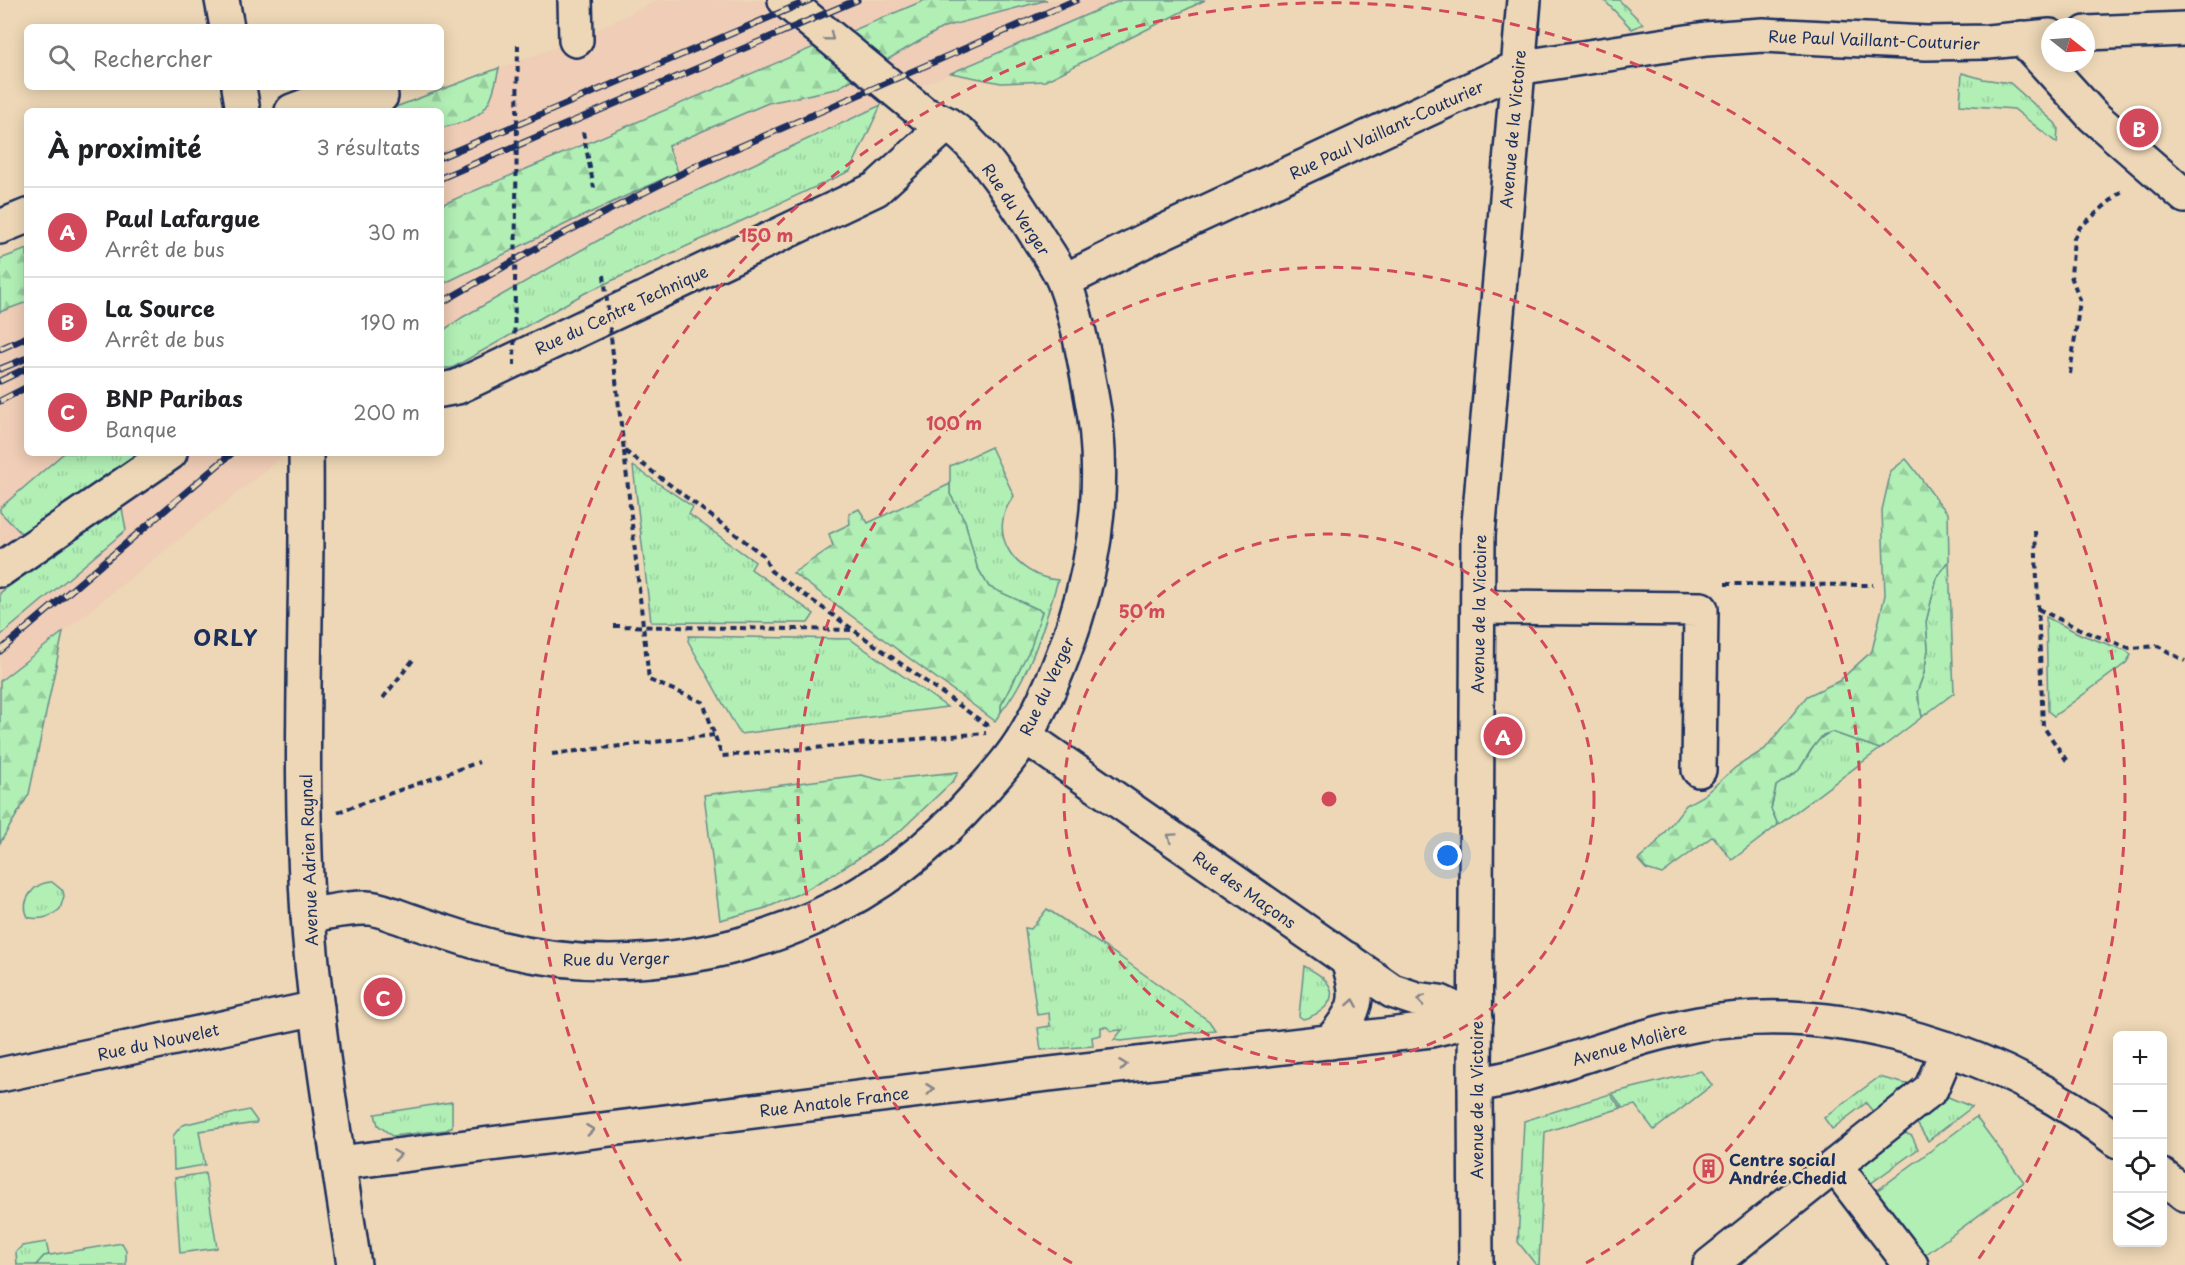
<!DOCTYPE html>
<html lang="fr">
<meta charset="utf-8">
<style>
body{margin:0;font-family:"Playpen Sans",sans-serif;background:#f6f6f6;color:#202124}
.controls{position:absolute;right:18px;bottom:18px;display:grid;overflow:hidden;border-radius:9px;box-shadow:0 3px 15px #0003}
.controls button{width:54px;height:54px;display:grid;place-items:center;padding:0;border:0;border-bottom:2px solid #e0e0e0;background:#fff;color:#202124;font:30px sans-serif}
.compass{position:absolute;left:2041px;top:18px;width:54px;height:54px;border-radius:50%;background:#fff;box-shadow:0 3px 15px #0003;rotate:107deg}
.you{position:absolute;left:1448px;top:856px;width:21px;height:21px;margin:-15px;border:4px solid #fff;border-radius:50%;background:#1a73e8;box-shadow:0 0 0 9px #1a73e833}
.badge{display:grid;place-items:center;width:39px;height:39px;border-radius:50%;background:#d1495b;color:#fff;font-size:20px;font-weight:700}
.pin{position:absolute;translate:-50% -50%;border:3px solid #fff;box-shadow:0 2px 6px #0006}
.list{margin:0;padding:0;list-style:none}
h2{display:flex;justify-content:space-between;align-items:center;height:78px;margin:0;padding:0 24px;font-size:26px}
h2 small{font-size:20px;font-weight:400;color:#757577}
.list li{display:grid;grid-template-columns:39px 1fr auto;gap:18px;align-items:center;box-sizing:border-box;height:90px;padding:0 24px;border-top:2px solid #e0e0e0}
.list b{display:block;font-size:22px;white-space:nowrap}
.list p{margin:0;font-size:20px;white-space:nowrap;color:#757577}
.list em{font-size:20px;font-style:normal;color:#757577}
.icon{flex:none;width:33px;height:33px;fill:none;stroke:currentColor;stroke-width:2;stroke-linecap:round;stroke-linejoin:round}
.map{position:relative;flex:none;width:2185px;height:1265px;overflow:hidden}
.search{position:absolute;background:#fff;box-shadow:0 3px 15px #0003;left:24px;top:24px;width:420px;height:66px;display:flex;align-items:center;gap:15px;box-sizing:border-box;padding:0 21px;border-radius:9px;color:#757577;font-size:22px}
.panel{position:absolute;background:#fff;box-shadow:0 3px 15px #0003;left:24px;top:108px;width:420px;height:348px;border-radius:9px}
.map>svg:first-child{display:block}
.built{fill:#efcdb6}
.grass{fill:url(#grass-tufts);stroke:#668f8a;stroke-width:1.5}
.forest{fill:url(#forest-firs);stroke:#668f8a;stroke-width:1.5}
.park{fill:#b1efb5;stroke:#668f8a;stroke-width:1.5}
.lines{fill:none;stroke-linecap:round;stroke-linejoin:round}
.minor-casing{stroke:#1b2f5e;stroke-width:38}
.path{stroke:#1b2f5e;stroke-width:4;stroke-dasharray:6 4.5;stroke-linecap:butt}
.minor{stroke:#edd7b6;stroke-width:33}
.rail-casing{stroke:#1b2f5e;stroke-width:7}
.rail{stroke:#edd7b6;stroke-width:4.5;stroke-dasharray:14;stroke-linecap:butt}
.path-bridge{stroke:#1b2f5e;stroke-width:4;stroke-dasharray:6 4.5;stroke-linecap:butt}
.oneway{stroke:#84838a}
.ring{fill:none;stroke:#d1495b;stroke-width:3;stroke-dasharray:10 8}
.labels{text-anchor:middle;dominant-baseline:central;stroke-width:5;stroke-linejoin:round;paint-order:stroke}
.street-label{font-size:16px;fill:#1b2f5e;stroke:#edd7b6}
.poi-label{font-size:16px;font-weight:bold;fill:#1b2f5e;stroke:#edd7b6;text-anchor:start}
.district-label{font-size:22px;font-weight:bold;letter-spacing:1.5px;fill:#1b2f5e;stroke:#edd7b6}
.centre{fill:#d1495b;stroke:#edd7b6;stroke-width:3}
.ring-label{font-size:18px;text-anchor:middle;font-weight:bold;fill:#d1495b;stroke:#edd7b6;stroke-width:5;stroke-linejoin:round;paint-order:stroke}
</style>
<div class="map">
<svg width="2185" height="1265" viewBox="0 0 2185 1265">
<defs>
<pattern id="grass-tufts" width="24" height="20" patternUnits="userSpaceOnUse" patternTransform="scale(1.5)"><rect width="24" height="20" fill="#b1efb5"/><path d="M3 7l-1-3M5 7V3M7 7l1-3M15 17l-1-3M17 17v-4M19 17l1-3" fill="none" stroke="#98cd9e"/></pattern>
<pattern id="forest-firs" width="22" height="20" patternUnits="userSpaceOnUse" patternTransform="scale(1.5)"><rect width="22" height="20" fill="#b1efb5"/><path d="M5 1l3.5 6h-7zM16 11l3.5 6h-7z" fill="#98cd9e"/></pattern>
</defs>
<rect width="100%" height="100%" fill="#edd7b6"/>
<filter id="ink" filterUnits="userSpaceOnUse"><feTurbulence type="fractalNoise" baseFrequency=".0167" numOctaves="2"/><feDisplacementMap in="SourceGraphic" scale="12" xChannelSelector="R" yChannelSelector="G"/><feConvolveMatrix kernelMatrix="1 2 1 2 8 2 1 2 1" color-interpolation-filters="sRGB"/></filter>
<g filter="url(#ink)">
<g class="built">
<path d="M658 0H1205L1045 81 1001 83 951 73 881 104 850 171 585 293 452 368 441 372V111H385L576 40Z"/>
<path d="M27 249V453H287L55 638 29 794 0 843V259Z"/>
</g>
<g class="grass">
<path d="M1604 0H1619L1643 24 1632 29Z"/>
<path d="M1962 73 1983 79 2010 83 2055 123 2058 128 2057 143 2014 109 1960 105Z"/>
<path d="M881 105 850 171 585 293 452 368H441V332L463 317 636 219Z"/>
<path d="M991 447 1014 496C984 534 1016 576 1058 580 1044 626 1031 674 1001 712V705L1012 686 1042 612 989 587 977 567 965 521 950 494V466Z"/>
<path d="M64 453H139L23 535 0 512V508Z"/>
<path d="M633 466 693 507 689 514 755 562 751 569 814 614 808 623 651 622Z"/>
<path d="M121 503 126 530 0 636V593Z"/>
<path d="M1949 561 1954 693 1922 717 1917 692 1924 673 1928 649 1926 622 1937 577Z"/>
<path d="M2046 617 2082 635 2127 651 2131 655 2126 663 2054 716 2048 711Z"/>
<path d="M689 636 850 639 947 707 740 734 688 641Z"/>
<path d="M1832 732 1880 749 1778 825 1771 809 1776 786C1784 780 1795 775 1800 768 1811 754 1814 738 1832 732Z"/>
<path d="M52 882 63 891 64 896 60 909C51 917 39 921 28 917 19 900 36 881 52 882Z"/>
<path d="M1047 909 1120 957 1209 1021 1215 1030 1121 1041 1114 1040 1122 1030 1111 1031 1108 1027H1101V1035L1092 1037 1093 1046 1041 1050 1038 1028 1050 1026 1049 1013 1037 1015 1025 928 1031 929Z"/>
<path d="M1304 966C1313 971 1325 977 1330 987 1337 1004 1316 1016 1303 1019L1299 1016Z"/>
<path d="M1701 1071 1712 1085 1654 1130 1635 1105 1623 1108 1612 1093Z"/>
<path d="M1879 1077 1918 1087 1878 1118 1866 1103 1832 1129 1824 1118Z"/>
<path d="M1610 1094 1621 1108 1545 1132 1539 1265H1536L1518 1242 1524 1121Z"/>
<path d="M1941 1094 1972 1107 1928 1141 1915 1120Z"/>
<path d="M452 1102V1127L446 1130 392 1136 378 1125 375 1114Z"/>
<path d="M249 1110 257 1121 256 1123 199 1131 205 1165 174 1170 173 1136 181 1126 186 1124Z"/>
<path d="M1905 1133 1912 1136 1918 1149 1863 1189 1858 1169Z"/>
<path d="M205 1173 217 1248 180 1253 175 1178Z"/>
<path d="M46 1242 49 1255 44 1256 36 1265H17L16 1252 22 1246Z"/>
</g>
<g class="forest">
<path d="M925 0H1047L944 27 836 89 768 103 668 146 678 172 574 220 441 285V205Z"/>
<path d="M1121 0H1205L1045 81 1001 83 951 73Z"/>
<path d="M499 68C490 110 485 118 441 128V111H385Z"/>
<path d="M27 249V302L0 312V259Z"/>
<path d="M1906 459C1921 476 1932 497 1948 513L1949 561 1937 577 1926 622 1928 649 1924 673 1917 692 1922 717 1880 749 1832 732 1823 735 1811 750 1799 770 1776 786 1771 809 1778 825 1732 860 1713 836 1662 874 1646 869 1638 860 1653 847 1686 805 1704 795 1736 767 1765 749 1807 696 1839 681 1872 651 1885 595 1882 510 1891 471Z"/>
<path d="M950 484V494L965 521 977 567 989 587 1042 611 1031 647 1001 705V712L995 721 793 573 833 546 829 534 850 524 849 514 859 509 868 523Z"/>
<path d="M63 632 29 794 0 843V681Z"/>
<path d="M958 772 954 780 899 832 834 874 798 894 766 908 720 920 704 795 861 775 881 780Z"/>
</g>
<g class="park">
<path d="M1976 1117 2024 1182 1922 1257 1874 1193Z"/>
<path d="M122 1243 126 1250V1265H36L44 1256Z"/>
</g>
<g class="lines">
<defs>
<g id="minor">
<path d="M222 0 227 27"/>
<path d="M575 0 576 40"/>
<path d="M2086 33 2185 29"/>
<path d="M2022 38 2093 116 2185 196"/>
<path d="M239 87 243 111"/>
<path d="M292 111 356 87"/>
<path d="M344 111 381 96"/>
<path d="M0 227 27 216"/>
<path d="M1064 281 1150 238 1517 68 1706 39 1763 35 1926 43 1988 42 2050 36"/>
<path d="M441 390 457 387 876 189 947 124"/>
<path d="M306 453C308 607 298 761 308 915 316 1032 337 1149 354 1265"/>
<path d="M0 570 170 453"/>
<path d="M1478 607 1701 609 1699 770"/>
<path d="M1025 736 1392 991 1416 999 1440 1002 1476 1019"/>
<path d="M308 915C327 913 349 907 368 908 377 908 388 913 397 916 416 923 435 929 454 935 504 952 556 962 609 962 755 961 884 903 980 793 996 775 1014 755 1026 734 1046 700 1062 661 1074 624 1098 551 1106 469 1091 394 1084 358 1078 319 1065 284 1059 268 1048 253 1039 239 1018 205 979 142 945 123 938 119 931 117 924 114L785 0"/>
<path d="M1330 1042C1357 1010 1362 999 1347 959"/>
<path d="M0 1075 317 1008"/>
<path d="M1475 1085C1491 1082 1508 1079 1524 1074 1583 1058 1639 1035 1699 1024 1843 999 2004 1053 2118 1141"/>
<path d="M339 1163 1032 1076 1431 1030 1476 1019"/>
<path d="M1836 1167 1911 1265"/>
<path d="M2162 1176 2185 1194"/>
<path d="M1476 1265 1475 1085 1478 535 1524 0"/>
<path d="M1710 1265 1931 1089 1948 1049"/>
</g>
</defs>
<use href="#minor" class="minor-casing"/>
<g class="path">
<path d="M583 132 594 188"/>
<path d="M2070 374 2080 300 2071 276 2074 238 2080 227 2123 190"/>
<path d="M624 451 649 680 703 702 722 756 986 733"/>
<path d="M625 451 763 555 771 571 991 728"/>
<path d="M2035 531 2043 726 2069 764"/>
<path d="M1725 584 1873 585"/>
<path d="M2038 609 2086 632 2130 648 2158 646 2185 661"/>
<path d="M614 626 854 630"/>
<path d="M383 698 413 660"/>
<path d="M552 754 714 735"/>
<path d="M338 812 479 762"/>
</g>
<use href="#minor" class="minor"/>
<defs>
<g id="rail">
<path d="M441 157 810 0"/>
<path d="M441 178 857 0"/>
<path d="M441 303 547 242 700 164 1076 0"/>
<path d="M0 349 27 337"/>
<path d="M0 369 27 358"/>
<path d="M0 381 27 368"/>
<path d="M0 401 27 387"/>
<path d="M0 651 232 453"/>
</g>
</defs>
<use href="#rail" class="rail-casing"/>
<use href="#rail" class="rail"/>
<g class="path-bridge">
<path d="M604 275 624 451"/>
<path d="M514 366 518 43"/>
</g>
</g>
<defs><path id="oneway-chevron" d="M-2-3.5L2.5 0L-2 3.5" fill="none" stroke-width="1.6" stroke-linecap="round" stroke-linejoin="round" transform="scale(1.5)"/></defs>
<g class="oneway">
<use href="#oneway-chevron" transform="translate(830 37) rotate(39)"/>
<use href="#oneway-chevron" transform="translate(1171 837) rotate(-145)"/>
<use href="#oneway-chevron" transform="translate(1421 1000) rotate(-171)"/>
<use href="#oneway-chevron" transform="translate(1353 1003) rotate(-81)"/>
<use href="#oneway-chevron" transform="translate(1123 1065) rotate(-7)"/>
<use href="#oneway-chevron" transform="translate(930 1089) rotate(-7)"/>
<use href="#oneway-chevron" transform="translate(590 1130) rotate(-7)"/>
<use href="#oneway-chevron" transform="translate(397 1155) rotate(-8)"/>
</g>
</g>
<g class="ring">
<circle cx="1329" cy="799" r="265"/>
<path d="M1072 1263A531 531 0 1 1 1586 1263"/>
<path d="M681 1261A796 796 0 1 1 1977 1261"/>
</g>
<defs>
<symbol id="building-ring" viewBox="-11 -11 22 22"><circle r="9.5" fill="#edd7b6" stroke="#d1495b" stroke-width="1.5"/><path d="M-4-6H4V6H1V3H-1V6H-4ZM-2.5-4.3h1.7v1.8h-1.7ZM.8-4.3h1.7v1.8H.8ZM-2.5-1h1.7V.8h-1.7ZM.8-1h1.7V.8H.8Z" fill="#d1495b"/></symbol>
</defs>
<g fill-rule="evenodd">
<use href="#building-ring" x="1692" y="1152" width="33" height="33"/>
</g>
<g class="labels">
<g class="street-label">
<text transform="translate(1874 39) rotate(2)">Rue Paul Vaillant-Couturier</text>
<text transform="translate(1386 129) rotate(-25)">Rue Paul Vaillant-Couturier</text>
<text transform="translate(1512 129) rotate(-85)">Avenue de la Victoire</text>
<text transform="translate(1017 209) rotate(56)">Rue du Verger</text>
<text transform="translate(621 309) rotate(-25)">Rue du Centre Technique</text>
<text transform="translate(1478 614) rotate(-89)">Avenue de la Victoire</text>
<text transform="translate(1046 686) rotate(-65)">Rue du Verger</text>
<text transform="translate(308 860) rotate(-92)">Avenue Adrien Raynal</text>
<text transform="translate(1245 889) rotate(35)">Rue des Maçons</text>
<text transform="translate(616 958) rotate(-1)">Rue du Verger</text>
<text transform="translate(158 1041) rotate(-12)">Rue du Nouvelet</text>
<text transform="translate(1629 1043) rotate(-16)">Avenue Molière</text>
<text transform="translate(1476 1100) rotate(-90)">Avenue de la Victoire</text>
<text transform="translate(834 1101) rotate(-7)">Rue Anatole France</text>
</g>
<g class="poi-label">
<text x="1729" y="1159">Centre social<tspan x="1729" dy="18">Andrée Chedid</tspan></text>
</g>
<g class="district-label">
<text x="226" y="636">ORLY</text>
</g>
</g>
<circle cx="1329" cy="799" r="9" class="centre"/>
<g class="ring-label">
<text x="766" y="242">150 m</text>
<text x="954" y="430">100 m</text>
<text x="1142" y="618">50 m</text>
</g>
</svg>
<div class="controls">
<button>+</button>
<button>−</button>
<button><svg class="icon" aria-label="locate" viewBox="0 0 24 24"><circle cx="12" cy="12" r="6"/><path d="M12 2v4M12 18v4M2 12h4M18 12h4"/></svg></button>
<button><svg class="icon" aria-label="layers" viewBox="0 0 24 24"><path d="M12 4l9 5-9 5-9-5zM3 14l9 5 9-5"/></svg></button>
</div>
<svg class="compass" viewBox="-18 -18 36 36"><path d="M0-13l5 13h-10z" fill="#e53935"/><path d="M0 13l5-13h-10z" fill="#757577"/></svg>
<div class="you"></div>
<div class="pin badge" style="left:1503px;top:736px">A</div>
<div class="pin badge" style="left:2139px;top:128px">B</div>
<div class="pin badge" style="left:383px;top:997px">C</div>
<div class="search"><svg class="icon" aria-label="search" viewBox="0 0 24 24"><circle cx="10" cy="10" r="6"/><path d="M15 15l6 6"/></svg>Rechercher</div>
<section class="panel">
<h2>À proximité<small>3 résultats</small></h2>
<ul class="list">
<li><span class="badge">A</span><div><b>Paul Lafargue</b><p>Arrêt de bus</p></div><em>30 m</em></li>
<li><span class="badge">B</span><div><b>La Source</b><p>Arrêt de bus</p></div><em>190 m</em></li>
<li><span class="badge">C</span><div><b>BNP Paribas</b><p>Banque</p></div><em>200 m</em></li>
</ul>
</section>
</div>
